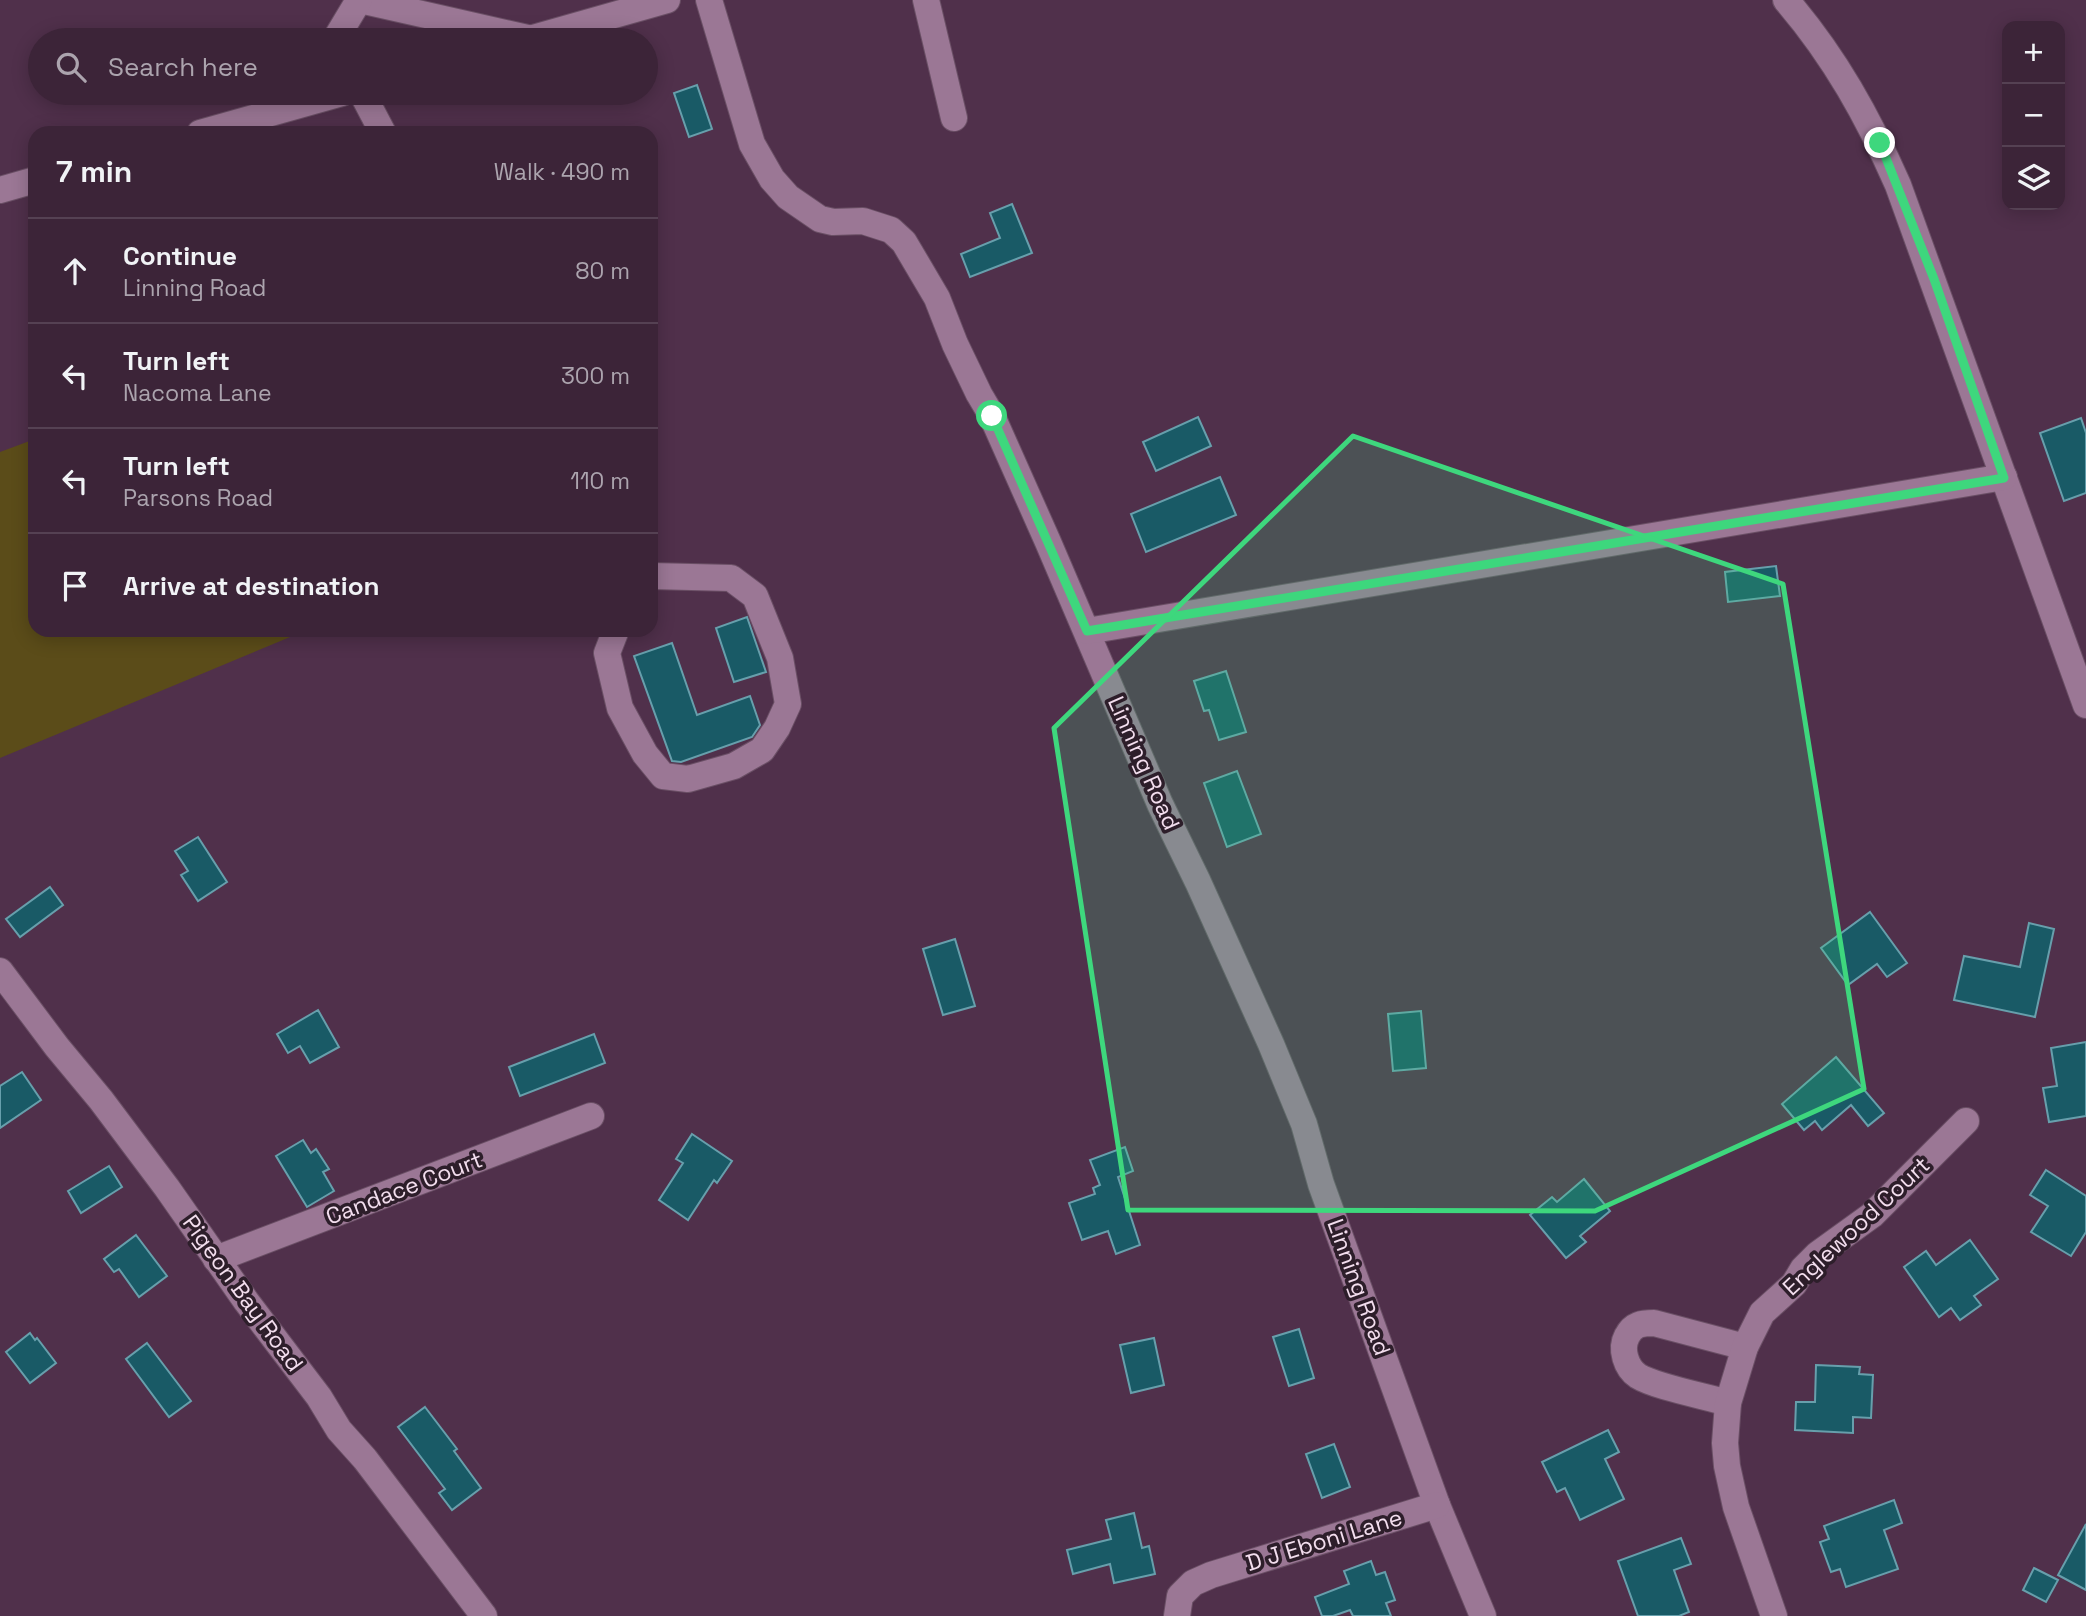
<!DOCTYPE html>
<meta charset="utf-8">
<style>
body{margin:0;font-family:"Space Grotesk",sans-serif;background:#473043;color:#f1f3f6}
.controls{position:absolute;right:21px;top:21px;display:grid;overflow:hidden;border-radius:14px;box-shadow:0 4px 18px #0003}
.controls button{width:63px;height:63px;display:grid;place-items:center;padding:0;border:0;border-bottom:2px solid #554153;background:#3c2438;color:#f1f3f6;font:35px sans-serif}
.stop{position:absolute;width:21px;height:21px;margin:-16px;border:5px solid #3ed77d;border-radius:50%;background:#fff}
.stop.end{background:#3ed77d;border-color:#fff;box-shadow:0 2px 7px #0008}
.list{margin:0;padding:0;list-style:none}
h2{display:flex;justify-content:space-between;align-items:center;height:91px;margin:0;padding:0 28px;font-size:30px}
h2 small{font-size:23px;font-weight:400;color:#aca4ae}
.list li{display:grid;grid-template-columns:46px 1fr auto;gap:21px;align-items:center;box-sizing:border-box;height:105px;padding:0 28px;border-top:2px solid #554153}
.list b{display:block;font-size:26px;white-space:nowrap}
.list p{margin:0;font-size:23px;white-space:nowrap;color:#aca4ae}
.list em{font-size:23px;font-style:normal;color:#aca4ae}
.icon{flex:none;width:38px;height:38px;fill:none;stroke:currentColor;stroke-width:2;stroke-linecap:round;stroke-linejoin:round}
.map{position:relative;flex:none;width:2086px;height:1616px;overflow:hidden}
.search{position:absolute;background:#3c2438;box-shadow:0 4px 18px #0003;left:28px;top:28px;width:630px;height:77px;display:flex;align-items:center;gap:18px;box-sizing:border-box;padding:0 24px;border-radius:38px;color:#aca4ae;font-size:26px}
.panel{position:absolute;background:#3c2438;box-shadow:0 4px 18px #0003;left:28px;top:126px;width:630px;height:511px;border-radius:21px}
.map>svg:first-child{display:block}
.green{fill:#5b4c19}
.building{fill:#195a66;stroke:#679fac;stroke-width:2}
.lines{fill:none;stroke-linecap:round;stroke-linejoin:round}
.minor-casing{stroke:#6a4f65;stroke-width:28}
.minor{stroke:#9b7795;stroke-width:26}
.route{stroke:#3ed77d;stroke-width:9}
.marked{fill:#3ed77d;fill-opacity:0.2;stroke:#3ed77d;stroke-width:5;stroke-linejoin:round}
.labels{text-anchor:middle;dominant-baseline:central;stroke-width:7;stroke-linejoin:round;paint-order:stroke}
.street-label{font-size:23px;fill:#f3deee;stroke:#2d1e2a}
</style>
<div class="map">
<svg width="2086" height="1616" viewBox="0 0 2086 1616">
<rect width="100%" height="100%" fill="#50304b"/>
<path class="green" d="M35 439V630H307L0 758V452Z"/>
<g class="building">
<path d="M697 85 712 129 689 137 674 93Z"/>
<path d="M1012 204 1032 253 970 277 961 254 1000 238 990 213Z"/>
<path d="M1198 417 1211 446 1156 471 1143 442Z"/>
<path d="M2081 418 2086 433V493L2064 501 2040 433Z"/>
<path d="M1220 477 1236 515 1146 552 1131 514Z"/>
<path d="M1776 566 1780 596 1728 602 1725 572Z"/>
<path d="M747 617 766 672 734 682 716 628Z"/>
<path d="M672 643 697 715 750 696 760 725 752 737 681 762 672 761 634 656Z"/>
<path d="M1226 671 1246 732 1219 740 1209 710 1204 711 1194 681Z"/>
<path d="M1237 771 1261 834 1227 847 1204 783Z"/>
<path d="M198 837 227 882 198 901 181 875 188 871 175 851Z"/>
<path d="M50 887 63 905 20 937 6 919Z"/>
<path d="M1870 912 1907 963 1887 977 1877 964 1848 985 1821 948Z"/>
<path d="M2029 923 2054 929 2035 1017 1954 1000 1964 956 2020 967Z"/>
<path d="M955 939 975 1006 943 1015 923 949Z"/>
<path d="M318 1010 339 1047 310 1063 300 1046 288 1053 277 1034Z"/>
<path d="M1421 1011 1426 1068 1393 1071 1388 1014Z"/>
<path d="M594 1034 605 1063 520 1096 509 1067Z"/>
<path d="M2086 1042V1116L2049 1122 2043 1088 2057 1086 2051 1048Z"/>
<path d="M1836 1057 1884 1113 1868 1126 1851 1105 1822 1130 1815 1121 1804 1130 1782 1104Z"/>
<path d="M22 1072 41 1100 0 1128V1086Z"/>
<path d="M692 1134 732 1161 717 1183 714 1180 688 1220 659 1200 683 1163 676 1159Z"/>
<path d="M303 1140 311 1153 316 1149 329 1169 323 1172 334 1191 307 1207 276 1156Z"/>
<path d="M1125 1147 1133 1171 1118 1177 1140 1245 1116 1254 1108 1231 1082 1240 1069 1203 1095 1194 1093 1188 1100 1185 1090 1160Z"/>
<path d="M109 1166 122 1187 81 1213 68 1191Z"/>
<path d="M2046 1170 2086 1196V1232L2071 1256 2031 1232 2048 1206 2030 1195Z"/>
<path d="M1584 1179 1610 1211 1580 1236 1586 1242 1566 1258 1530 1215 1552 1197 1557 1202Z"/>
<path d="M136 1235 167 1276 139 1297 119 1269 114 1272 104 1259Z"/>
<path d="M1970 1240 1998 1279 1974 1296 1981 1305 1960 1320 1951 1308 1939 1317 1904 1267 1926 1251 1936 1265Z"/>
<path d="M1299 1329 1314 1378 1289 1386 1273 1337Z"/>
<path d="M30 1333 35 1340 37 1338 56 1363 30 1383 6 1352Z"/>
<path d="M1154 1338 1164 1385 1131 1393 1120 1345Z"/>
<path d="M147 1343 191 1401 169 1417 126 1359Z"/>
<path d="M1816 1365 1860 1367 1859 1374 1873 1375 1871 1418 1853 1417V1433L1795 1430 1796 1402H1815Z"/>
<path d="M425 1407 457 1449 454 1451 481 1488 452 1510 439 1493 445 1489 398 1427Z"/>
<path d="M1608 1430 1619 1452 1605 1459 1624 1499 1580 1520 1565 1488 1557 1492 1542 1462Z"/>
<path d="M1334 1444 1350 1487 1322 1498 1306 1454Z"/>
<path d="M1894 1500 1902 1523 1884 1530 1898 1569 1846 1587 1840 1569 1831 1572 1820 1542 1829 1539 1824 1526Z"/>
<path d="M1134 1513 1142 1548 1149 1546 1155 1574 1114 1583 1110 1564 1073 1574 1067 1550 1111 1539 1106 1520Z"/>
<path d="M2086 1524V1590L2058 1575Z"/>
<path d="M1681 1538 1691 1564 1674 1570 1689 1612 1679 1616H1638L1618 1561Z"/>
<path d="M1371 1561 1376 1575 1385 1572 1395 1600 1386 1603 1391 1616H1353L1350 1610 1333 1616H1322L1315 1597 1349 1584 1344 1571Z"/>
<path d="M2034 1568 2058 1580 2046 1602 2023 1590Z"/>
</g>
<g class="lines">
<defs>
<g id="minor">
<path d="M360 0 532 39"/>
<path d="M709 0 752 144 772 179 788 197 820 219 833 222 863 221 891 230 904 242 937 298 955 344 979 394 992 416 1048 542 1160 804 1198 882 1271 1044 1304 1124 1321 1184 1437 1505 1483 1616"/>
<path d="M926 0 954 118"/>
<path d="M1786 0C1835 57 1868 117 1898 185L2086 705"/>
<path d="M335 40 359 0"/>
<path d="M526 40 667 0"/>
<path d="M362 93 383 133"/>
<path d="M200 133 342 93"/>
<path d="M0 190 35 180"/>
<path d="M616 630 607 653 620 708 645 754 663 776 688 779 734 766 762 750 777 728 788 704 780 658 755 596 731 578 651 576"/>
<path d="M1087 631 2004 477"/>
<path d="M0 971 57 1047 101 1100 167 1188 246 1301 319 1397 339 1430 365 1459 484 1616"/>
<path d="M216 1259 591 1116"/>
<path d="M1728 1403C1705 1396 1656 1387 1638 1376 1626 1368 1620 1349 1627 1336 1633 1324 1642 1323 1654 1323L1745 1347"/>
<path d="M1177 1616 1180 1596 1193 1583 1211 1575 1437 1505"/>
<path d="M1774 1616 1736 1507 1727 1466 1725 1443 1728 1403 1745 1347 1762 1313 1794 1284 1803 1269 1818 1254 1872 1215 1966 1121"/>
</g>
</defs>
<use href="#minor" class="minor-casing"/>
<use href="#minor" class="minor"/>
</g>
<g class="lines">
<path class="route" d="M992 416 1087 631 2004 478 1934 279 1880 143"/>
</g>
<path class="marked" d="M1353 436 1783 584 1864 1089 1595 1211 1128 1210 1054 728Z"/>
<g class="labels">
<g class="street-label">
<text transform="translate(1144 763) rotate(66)">Linning Road</text>
<text transform="translate(404 1188) rotate(-21)">Candace Court</text>
<text transform="translate(1856 1226) rotate(-43)">Englewood Court</text>
<text transform="translate(1359 1287) rotate(70)">Linning Road</text>
<text transform="translate(243 1293) rotate(54)">Pigeon Bay Road</text>
<text transform="translate(1324 1540) rotate(-17)">D J Eboni Lane</text>
</g>
</g>
</svg>
<div class="controls">
<button>+</button>
<button>−</button>
<button><svg class="icon" aria-label="layers" viewBox="0 0 24 24"><path d="M12 4l9 5-9 5-9-5zM3 14l9 5 9-5"/></svg></button>
</div>
<div class="stop" style="left:992px;top:416px"></div>
<div class="stop end" style="left:1880px;top:143px"></div>
<div class="search"><svg class="icon" aria-label="search" viewBox="0 0 24 24"><circle cx="10" cy="10" r="6"/><path d="M15 15l6 6"/></svg>Search here</div>
<section class="panel">
<h2>7 min<small>Walk · 490 m</small></h2>
<ul class="list">
<li><svg class="icon" aria-label="ahead" viewBox="0 0 24 24"><path d="M12 20V5M6 11l6-6 6 6"/></svg><div><b>Continue</b><p>Linning Road</p></div><em>80 m</em></li>
<li><svg class="icon" aria-label="left" viewBox="0 0 24 24"><path d="M17 20v-9H6M10 6l-5 5 5 5"/></svg><div><b>Turn left</b><p>Nacoma Lane</p></div><em>300 m</em></li>
<li><svg class="icon" aria-label="left" viewBox="0 0 24 24"><path d="M17 20v-9H6M10 6l-5 5 5 5"/></svg><div><b>Turn left</b><p>Parsons Road</p></div><em>110 m</em></li>
<li><svg class="icon" aria-label="arrive" viewBox="0 0 24 24"><path d="M6 21V4h12l-3 4 3 4H6"/></svg><div><b>Arrive at destination</b></div></li>
</ul>
</section>
</div>
